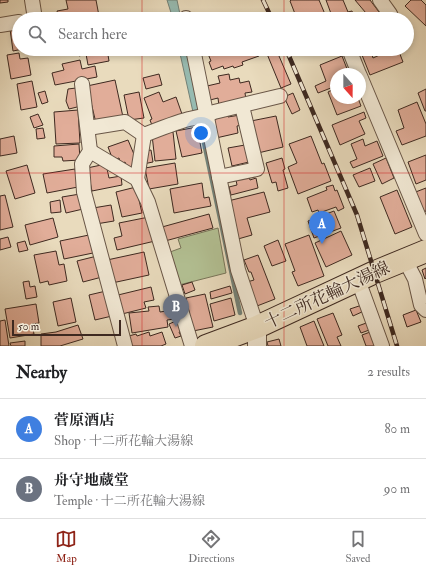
<!DOCTYPE html>
<meta charset="utf-8">
<style>
body{margin:0;font-family:"IM FELL Double Pica","Noto Serif JP",serif;background:#f2f2f2;color:#202124}
.compass{position:absolute;left:330px;top:68px;width:36px;height:36px;border-radius:50%;background:#fff;box-shadow:0 2px 6px #0003;rotate:159deg}
.scale{position:absolute;left:12px;bottom:10px;width:109px;box-sizing:border-box;padding-left:4px;border:2px solid #3e2920;border-top:0;font-size:11px;line-height:14px;white-space:nowrap;color:#3e2920;-webkit-text-stroke:3px #f1e8d4;paint-order:stroke}
.you{position:absolute;left:201px;top:133px;width:14px;height:14px;margin:-10px;border:3px solid #fff;border-radius:50%;background:#1a73e8;box-shadow:0 0 0 6px #1a73e833}
.badge{display:grid;place-items:center;width:26px;height:26px;border-radius:50%;background:#8f2418;color:#fff;font-size:13px;font-weight:700}
.pin{position:absolute;translate:-50% -33px;filter:drop-shadow(0 1px 2px #0008)}
.pin::after{content:'';position:absolute;top:21px;width:14px;height:12px;background:inherit;clip-path:polygon(0 0,100% 0,50% 100%)}
.list{margin:0;padding:0;list-style:none}
h2{display:flex;justify-content:space-between;align-items:center;height:52px;margin:0;padding:0 16px;font-size:17px}
h2 small{font-size:13px;font-weight:400;color:#757577}
.list li{display:grid;grid-template-columns:26px 1fr auto;gap:12px;align-items:center;box-sizing:border-box;height:60px;padding:0 16px;border-top:1px solid #e0e0e0}
.list b{display:block;font-size:15px;white-space:nowrap}
.list p{margin:0;font-size:13px;white-space:nowrap;color:#757577}
.list em{font-size:13px;font-style:normal;color:#757577}
.icon{flex:none;width:22px;height:22px;fill:none;stroke:currentColor;stroke-width:2;stroke-linecap:round;stroke-linejoin:round}
.map{position:relative;flex:none;width:426px;height:346px;overflow:hidden}
.search{position:absolute;background:#fff;box-shadow:0 2px 6px #0003;left:12px;right:12px;top:12px;height:44px;display:flex;align-items:center;gap:10px;box-sizing:border-box;padding:0 14px;border-radius:22px;color:#757577;font-size:15px}
.sheet{height:172px;background:#fff}
nav{display:flex;justify-content:space-around;align-items:center;box-sizing:border-box;height:56px;border-top:1px solid #e0e0e0;background:#fff;font-size:11px;color:#757577}
nav a{display:grid;justify-items:center;gap:2px}
nav .on{color:#8f2418}
.map>svg:first-child{display:block}
.green{fill:#b3c194;stroke:#78755a}
.water{fill:#97bbb1;stroke:#738177}
.lines{fill:none;stroke-linecap:round;stroke-linejoin:round}
.stream{stroke:#738177;stroke-width:4.5}
.building{fill:#e1ad99;stroke:#3e2920}
.minor-casing{stroke:#695647;stroke-width:16}
.tertiary-casing{stroke:#695647;stroke-width:20}
.primary-casing{stroke:#3e2920;stroke-width:24}
.minor{stroke:#f1e8d4;stroke-width:14}
.tertiary{stroke:#f1e8d4;stroke-width:18}
.primary{stroke:#e9dbbd;stroke-width:22}
.rail-casing{stroke:#3e2920;stroke-width:4.5}
.rail{stroke:#f1e8d4;stroke-width:3;stroke-dasharray:9;stroke-linecap:butt}
.grid{fill:none;stroke:#d62828;stroke-width:1;stroke-opacity:0.55}
.labels{text-anchor:middle;dominant-baseline:central;stroke-width:3;stroke-linejoin:round;paint-order:stroke}
.street-label{font-size:17px;fill:#3e2920;stroke:#f1e8d4}
</style>
<div class="map">
<svg width="426" height="346" viewBox="0 0 426 346">
<rect width="100%" height="100%" fill="#e9dbbd"/>
<filter id="stains"><feTurbulence type="fractalNoise" baseFrequency=".005" numOctaves="4"/><feColorMatrix values="0 0 0 0 .2 0 0 0 0 .09 0 0 0 0 .02 0 0 0 .5 -.17"/></filter>
<radialGradient id="worn" r=".72"><stop offset=".6" stop-color="#630" stop-opacity="0"/><stop offset="1" stop-color="#630" stop-opacity=".3"/></radialGradient>
<path class="green" d="M218 228 226 273 179 285 170 252 181 248 178 239Z"/>
<g class="water">
<path d="M167 0H177L181 19H173Z"/>
<path d="M179 49H187L201 112H193Z"/>
</g>
<g class="lines">
<path class="stream" d="M199 119 240 313"/>
</g>
<g class="building">
<path d="M0 0H8V2L0 3Z"/>
<path d="M66 0H96L99 16 80 19H59L57 11 68 9Z"/>
<path d="M291 0H319L327 19H297L290 1Z"/>
<path d="M326 0H343L348 12 352 11 355 19 360 17 361 19H333Z"/>
<path d="M355 0H370L379 12 371 19Z"/>
<path d="M411 0H421L426 5V26L405 6Z"/>
<path d="M19 28V49H23L13 51 10 29Z"/>
<path d="M77 49H107L109 61 88 65 86 54 79 56Z"/>
<path d="M206 49H256L259 56 242 62 243 65 234 68 233 66 224 69 223 66 212 70 209 62 211 61Z"/>
<path d="M265 49H276L291 84 281 88Z"/>
<path d="M325 49H338L339 50 328 55Z"/>
<path d="M382 49H398L403 62 370 75 362 55 371 52 373 58 384 53Z"/>
<path d="M19 53 20 59 28 58 31 75 11 79 7 55Z"/>
<path d="M342 56 349 74H336V86L318 93 315 86 326 81 320 65Z"/>
<path d="M80 60 82 69 95 66 97 77 55 85 52 73 64 70 62 64Z"/>
<path d="M159 74 162 85 146 89 143 78Z"/>
<path d="M229 74 230 80 239 78 240 83 249 81 252 92 245 93 246 100 219 106 218 98 210 100 207 86 220 83 218 76Z"/>
<path d="M115 80 123 117 96 123 87 86Z"/>
<path d="M32 81 37 107 21 110 17 84Z"/>
<path d="M76 88 81 106 69 109 66 101 68 89Z"/>
<path d="M336 88V98H358L361 106 337 115 328 92Z"/>
<path d="M426 89V111H425L418 93Z"/>
<path d="M45 91 48 102 42 104 38 93Z"/>
<path d="M139 92 144 118 129 120 124 95Z"/>
<path d="M159 92 163 102 176 97 183 117 153 128 150 120 152 119 144 98Z"/>
<path d="M293 93 300 110 292 114 284 97Z"/>
<path d="M417 102 426 124V136L402 145 396 131 404 128 398 110Z"/>
<path d="M78 110 80 143 56 144 54 112Z"/>
<path d="M227 112 228 117 240 115 242 125 237 126 238 133 216 138 211 115Z"/>
<path d="M364 112 366 118 359 121 365 134 340 145 332 125Z"/>
<path d="M38 114 43 125 34 128 30 117Z"/>
<path d="M276 116 283 147 258 153 251 121Z"/>
<path d="M197 127 202 153 182 157 176 131Z"/>
<path d="M43 128 45 138 37 139 36 129Z"/>
<path d="M173 132 176 159 155 161 152 135Z"/>
<path d="M14 136 17 153 0 156V139Z"/>
<path d="M311 136 322 164 324 163 331 181 298 194 288 167 297 163 289 144Z"/>
<path d="M363 139 365 146 377 141 383 156 353 168 350 162 357 159 351 144Z"/>
<path d="M128 140 136 159 135 167 128 170 125 162 121 164 119 158 113 160 108 147Z"/>
<path d="M79 144 80 160 63 161 62 157H54V146Z"/>
<path d="M245 145 249 162 232 166 228 148Z"/>
<path d="M151 150 153 162 143 164 145 151Z"/>
<path d="M426 155V180L416 184 408 162Z"/>
<path d="M282 158 285 169 283 170 288 188 278 191 276 182 272 183 266 163Z"/>
<path d="M386 158 394 178 382 184 373 164Z"/>
<path d="M175 163 178 184 149 189 145 168Z"/>
<path d="M106 164 109 178 121 176 122 185 92 191 87 168Z"/>
<path d="M27 165 35 193 15 199 6 171Z"/>
<path d="M370 168 375 181 359 187 353 175Z"/>
<path d="M75 169 78 187 47 193 43 174Z"/>
<path d="M249 177 250 180 256 178 258 188 231 195 229 187 237 185 236 180Z"/>
<path d="M202 183 204 198 209 197 211 206 174 213 170 189Z"/>
<path d="M333 185 335 191 337 190 344 208 338 211 336 207 319 213 318 210 312 212 307 198 327 190 326 187Z"/>
<path d="M136 187 142 213 122 217 116 192Z"/>
<path d="M426 188V211L422 213 413 193Z"/>
<path d="M397 190 412 227 395 234 380 197Z"/>
<path d="M264 192 270 212 247 218 252 235 238 239 228 201Z"/>
<path d="M80 194 83 209 66 213 62 197Z"/>
<path d="M5 195 13 227 0 230V196Z"/>
<path d="M60 200 61 212 51 213 50 202Z"/>
<path d="M111 205 114 221 96 224 93 208Z"/>
<path d="M334 211 341 228 314 238 308 221Z"/>
<path d="M209 214 213 228 165 241 162 227Z"/>
<path d="M149 217 155 241 117 250 114 238 122 236 119 223Z"/>
<path d="M53 218 58 237 30 245 25 225Z"/>
<path d="M341 231 352 255 326 267 315 243Z"/>
<path d="M89 235 93 253 64 259 60 241Z"/>
<path d="M309 235 324 276 298 286 292 272 295 271 285 244Z"/>
<path d="M8 237 11 247 0 250V239Z"/>
<path d="M278 240 286 261 272 266 264 246Z"/>
<path d="M25 241 28 250 19 252 17 243Z"/>
<path d="M56 251 59 265 64 264 67 281 49 285 48 281 40 283 34 255Z"/>
<path d="M144 252 149 275 112 283 107 260Z"/>
<path d="M258 255 275 299 257 306 247 282 254 280 251 272H249L244 260Z"/>
<path d="M97 256 102 277 83 282 77 261Z"/>
<path d="M426 268V278L425 279 422 270Z"/>
<path d="M29 281 30 287 35 286 37 297 26 299 23 282Z"/>
<path d="M192 282 195 290 185 294 182 285Z"/>
<path d="M230 286 232 293 211 299 210 292Z"/>
<path d="M151 287 154 300 144 302 146 308 122 314 118 295Z"/>
<path d="M106 291 112 316 95 320 89 295Z"/>
<path d="M205 294 213 327 193 331 186 298Z"/>
<path d="M71 298 76 322 58 326 53 302Z"/>
<path d="M231 298 235 315 214 321 210 304Z"/>
<path d="M36 304 39 323 32 324 34 334 10 338 5 309Z"/>
<path d="M362 305 364 311 353 316 350 309Z"/>
<path d="M159 306 160 312 173 310 175 319 167 320 168 327 132 333 129 313 149 311 148 307Z"/>
<path d="M416 310 421 322 407 327 403 315Z"/>
<path d="M333 313 342 335 337 337 341 346H328L317 319Z"/>
<path d="M5 320 9 346H0V321Z"/>
<path d="M176 321 177 323 180 322 183 330 179 332 181 336 175 338 169 324Z"/>
<path d="M314 321 324 346H307L300 327Z"/>
<path d="M369 322 372 329 361 333 358 326Z"/>
<path d="M78 325 83 339 60 346H41V334L56 332Z"/>
<path d="M373 331 378 346H366L362 335Z"/>
<path d="M149 332 150 336 162 332 166 344 161 346H132L129 336 136 334 137 336Z"/>
<path d="M279 339 281 346H268L267 342Z"/>
<path d="M25 341V346H11L10 343Z"/>
</g>
<g class="lines">
<defs>
<g id="minor">
<path d="M32 0 35 19"/>
<path d="M380 0 390 14 387 19"/>
<path d="M186 18V19"/>
<path d="M0 25 19 22"/>
<path d="M193 49 238 270 257 327"/>
<path d="M349 49 359 74"/>
<path d="M360 76 426 234"/>
<path d="M82 84 90 151 82 164 84 192 125 346"/>
<path d="M88 128 125 122 144 135"/>
<path d="M90 151 137 179 148 202 192 346"/>
<path d="M219 177 257 169 242 106"/>
<path d="M137 179 144 135C159 129 174 123 189 119 198 117 206 116 214 112L280 96"/>
<path d="M405 260 415 279 421 305 426 310"/>
<path d="M358 280 382 346"/>
</g>
<path id="tertiary" d="M257 327V346"/>
<path id="primary" d="M206 346 257 327 375 272 426 251"/>
</defs>
<use href="#minor" class="minor-casing"/>
<use href="#tertiary" class="tertiary-casing"/>
<use href="#primary" class="primary-casing"/>
<use href="#minor" class="minor"/>
<use href="#tertiary" class="tertiary"/>
<use href="#primary" class="primary"/>
<defs>
<g id="rail">
<path d="M263 0 272 19"/>
<path d="M286 49 357 215 397 346"/>
</g>
</defs>
<use href="#rail" class="rail-casing"/>
<use href="#rail" class="rail"/>
</g>
<path class="grid" d="M142 0V19M284 0V19M142 49V346M284 49V346M0 173H426"/>
<g class="labels">
<g class="street-label">
<text transform="translate(327 295) rotate(-25)">十二所花輪大湯線</text>
</g>
</g>
<rect width="100%" height="100%" filter="url(#stains)"/>
<rect width="100%" height="100%" fill="url(#worn)"/>
</svg>
<svg class="compass" viewBox="-18 -18 36 36"><path d="M0-13l5 13h-10z" fill="#e53935"/><path d="M0 13l5-13h-10z" fill="#757577"/></svg>
<div class="scale">50 m</div>
<div class="you"></div>
<div class="pin badge" style="left:322px;top:244px;background:#3f7fe0">A</div>
<div class="pin badge" style="left:176px;top:327px;background:#6b7280">B</div>
<div class="search"><svg class="icon" aria-label="search" viewBox="0 0 24 24"><circle cx="10" cy="10" r="6"/><path d="M15 15l6 6"/></svg>Search here</div>
</div>
<section class="sheet">
<h2>Nearby<small>2 results</small></h2>
<ul class="list">
<li><span class="badge" style="background:#3f7fe0">A</span><div><b>菅原酒店</b><p>Shop · 十二所花輪大湯線</p></div><em>80 m</em></li>
<li><span class="badge" style="background:#6b7280">B</span><div><b>舟守地蔵堂</b><p>Temple · 十二所花輪大湯線</p></div><em>90 m</em></li>
</ul>
</section>
<nav>
<a class="on"><svg class="icon" aria-label="map" viewBox="0 0 24 24"><path d="M3 6l6-2 6 2 6-2v14l-6 2-6-2-6 2zM9 4v14M15 6v14"/></svg>Map</a>
<a><svg class="icon" aria-label="directions" viewBox="0 0 24 24"><path d="M12 3l9 9-9 9-9-9zM9 14v-3h6M13 9l2 2-2 2"/></svg>Directions</a>
<a><svg class="icon" aria-label="saved" viewBox="0 0 24 24"><path d="M7 4h10v16l-5-4-5 4z"/></svg>Saved</a>
</nav>
